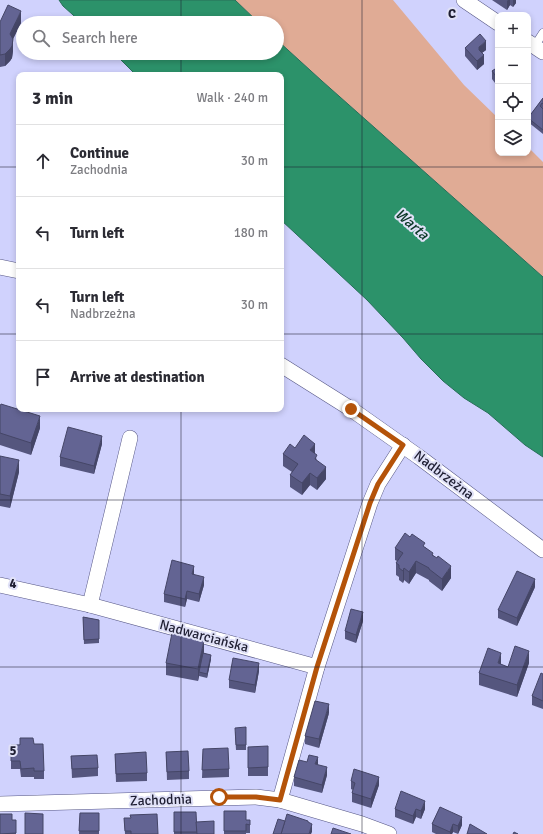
<!DOCTYPE html>
<meta charset="utf-8">
<style>
body{margin:0;font-family:Signika,sans-serif;background:#f7f7f7;color:#2b2b33}
.controls{position:absolute;right:12px;top:12px;display:grid;overflow:hidden;border-radius:8px;box-shadow:0 2px 6px #0003}
.controls button{width:36px;height:36px;display:grid;place-items:center;padding:0;border:0;border-bottom:1px solid #e1e1e2;background:#fff;color:#2b2b33;font:20px sans-serif}
.stop{position:absolute;width:12px;height:12px;margin:-9px;border:3px solid #b45309;border-radius:50%;background:#fff}
.stop.end{background:#b45309;border-color:#fff;box-shadow:0 1px 4px #0008}
.list{margin:0;padding:0;list-style:none}
h2{display:flex;justify-content:space-between;align-items:center;height:52px;margin:0;padding:0 16px;font-size:17px}
h2 small{font-size:13px;font-weight:400;color:#7c7c81}
.list li{display:grid;grid-template-columns:26px 1fr auto;gap:12px;align-items:center;box-sizing:border-box;height:72px;padding:0 16px;border-top:1px solid #e1e1e2}
.list b{display:block;font-size:15px;white-space:nowrap}
.list p{margin:0;font-size:13px;white-space:nowrap;color:#7c7c81}
.list em{font-size:13px;font-style:normal;color:#7c7c81}
.icon{flex:none;width:22px;height:22px;fill:none;stroke:currentColor;stroke-width:2;stroke-linecap:round;stroke-linejoin:round}
.map{position:relative;flex:none;width:543px;height:834px;overflow:hidden}
.search{position:absolute;background:#fff;box-shadow:0 2px 6px #0003;left:16px;top:16px;width:268px;height:44px;display:flex;align-items:center;gap:10px;box-sizing:border-box;padding:0 14px;border-radius:22px;color:#7c7c81;font-size:15px}
.panel{position:absolute;background:#fff;box-shadow:0 2px 6px #0003;left:16px;top:72px;width:268px;height:340px;border-radius:8px}
.map>svg:first-child{display:block}
.green{fill:#e0ab95}
.water{fill:#2c926a;stroke:#286f59}
.lines{fill:none;stroke-linecap:round;stroke-linejoin:round}
.service-casing{stroke:#565785;stroke-width:9}
.minor-casing{stroke:#565785;stroke-width:16}
.service{stroke:#fff;stroke-width:8}
.minor{stroke:#fff;stroke-width:15}
.wall{fill:#55567e}
.shaded-wall{fill:#454667}
.building{fill:#636493;stroke:#454667}
.route{stroke:#b45309;stroke-width:5}
.grid{fill:none;stroke:#1e1e32;stroke-width:1;stroke-opacity:0.55}
.labels{text-anchor:middle;dominant-baseline:central;stroke-width:4;stroke-linejoin:round;paint-order:stroke}
.street-label{font-size:14px;fill:#1e1e32;stroke:#e0e1f7}
.water-label{font-size:15px;font-style:italic;fill:#0b3726;stroke:#e0e1f7}
.grid-label{font-size:13px;text-anchor:middle;font-weight:bold;fill:#1e1e32;stroke:#e0e1f7;stroke-width:4;stroke-linejoin:round;paint-order:stroke}
</style>
<div class="map">
<svg width="543" height="834" viewBox="0 0 543 834">
<rect width="100%" height="100%" fill="#d0d2fd"/>
<path class="green" d="M235 0H393L464 85 498 118V153H528V147L543 162V277L322 81 277 40V23H259Z"/>
<g class="water">
<path d="M59 0H235L259 23H82L63 6Z"/>
<path d="M277 40 322 81 543 277V457L525 445 488 413 464 398 443 381 421 359 403 338 367 300 281 220V75H136L114 53H277Z"/>
</g>
<g class="lines">
<defs>
<path id="service" d="M534 47 543 33"/>
<g id="minor">
<path d="M464 0 498 23"/>
<path d="M528 42 543 52"/>
<path d="M0 267 19 271"/>
<path d="M281 365 351 409 419 457 543 550"/>
<path d="M0 585 90 605 317 667"/>
<path d="M90 605 130 438"/>
<path d="M280 800 317 667 370 503 378 484 403 445"/>
<path d="M0 804 256 797 280 800 362 824 389 834"/>
</g>
</defs>
<use href="#service" class="service-casing"/>
<use href="#minor" class="minor-casing"/>
<use href="#service" class="service"/>
<use href="#minor" class="minor"/>
</g>
<g class="wall">
<path d="M492 0H516V3L513 7 510 5 507 10Z"/>
<path d="M0 22 21 23 13 39V51L12 58 10 61 5 66 0 67Z"/>
<path d="M465 48 486 50 482 53 484 64 477 70 465 56Z"/>
<path d="M498 67V87L492 79V71Z"/>
<path d="M543 98V134L528 122V118Z"/>
<path d="M0 406 40 428 31 455 0 445Z"/>
<path d="M102 444 94 474 60 466V457Z"/>
<path d="M295 448 315 454 317 461 326 479 317 490 310 485 302 495 290 487V475L292 472 283 466V454Z"/>
<path d="M0 456 19 472 10 508 0 506Z"/>
<path d="M425 547 433 555 451 578 442 591 429 581V580L416 573 409 584 404 580 403 583 399 580V577L396 575V563L397 561 395 560V548Z"/>
<path d="M194 574 204 585 199 602 187 599 185 607 164 602V594Z"/>
<path d="M535 587 517 626 498 618V610Z"/>
<path d="M83 617 99 620V643L84 644Z"/>
<path d="M363 621 356 643 345 639V631Z"/>
<path d="M204 652 203 653 211 659 207 678 199 676 198 681 166 675V663Z"/>
<path d="M529 663 517 697 479 685V673L501 665 508 667Z"/>
<path d="M259 671 255 693 229 688V680Z"/>
<path d="M543 674V709L532 705V696Z"/>
<path d="M329 713 319 748 305 744V736Z"/>
<path d="M246 727V750H236L235 732Z"/>
<path d="M34 744 44 771V779H34V777H21L20 769H11V745Z"/>
<path d="M248 747 268 767V776H248Z"/>
<path d="M203 749 229 769V777L202 778Z"/>
<path d="M166 752 189 771V779L167 780Z"/>
<path d="M115 754 147 773V781L116 782Z"/>
<path d="M71 756 98 768V776L72 778Z"/>
<path d="M318 765 327 775 322 793 294 786V777Z"/>
<path d="M351 781 379 785 371 808 352 802V793L353 790 351 789Z"/>
<path d="M440 807 462 825 458 834 453 832 452 834H436L432 832V824Z"/>
<path d="M395 809H425L421 819 416 817 413 824 395 817Z"/>
<path d="M224 811 246 820H250V833H246V834H224Z"/>
<path d="M174 812 196 822 214 834H174Z"/>
<path d="M80 813H99V834H79Z"/>
<path d="M0 814 12 820H16V834H0Z"/>
<path d="M124 818 158 834H125Z"/>
</g>
<g class="shaded-wall">
<path d="M508 0H510V5L507 10V1Z"/>
<path d="M513 0H516V3L513 7Z"/>
<path d="M21 11V23L13 39V51L12 58 10 61 5 66V54L10 34Z"/>
<path d="M486 41V50L479 55V47Z"/>
<path d="M484 55V64L477 70V61Z"/>
<path d="M529 71V79L528 80V72Z"/>
<path d="M40 416V428L31 455V443Z"/>
<path d="M102 436V444L94 474V466Z"/>
<path d="M315 444V456L310 450Z"/>
<path d="M19 460V472L10 508V496Z"/>
<path d="M326 467V479L317 490V478Z"/>
<path d="M310 473V485L302 495V483Z"/>
<path d="M416 561V573L409 584V572Z"/>
<path d="M194 566V574L192 582V574Z"/>
<path d="M451 566V578L442 591V579Z"/>
<path d="M404 568V580L403 583V571Z"/>
<path d="M204 577V585L199 602V594Z"/>
<path d="M535 579V587L517 626V618Z"/>
<path d="M187 591V599L185 607V599Z"/>
<path d="M363 612V621L356 643V635Z"/>
<path d="M204 640V652L200 672H199V676L198 681V669Z"/>
<path d="M529 651V663L517 697V685Z"/>
<path d="M501 653V665L498 663Z"/>
<path d="M211 655V659L207 678V674Z"/>
<path d="M259 663V671L255 693V685Z"/>
<path d="M329 704V713L319 748V739Z"/>
<path d="M318 757V765L315 764Z"/>
<path d="M327 767V775L322 793V785Z"/>
<path d="M379 777V785L371 808V799Z"/>
<path d="M425 801V809L421 819V811Z"/>
<path d="M416 809V817L413 824V816Z"/>
<path d="M462 817V825L458 834V826Z"/>
<path d="M312 824V832L311 834H309Z"/>
<path d="M453 824V832L452 834H450V832Z"/>
</g>
<g class="building">
<path d="M8 5 21 11 10 34 13 39 12 46 10 49 5 54 0 55V22Z"/>
<path d="M480 34 486 41 479 47V50L484 55 477 61 465 48Z"/>
<path d="M498 67V79L492 71Z"/>
<path d="M543 98V104L542 103 540 106 543 109V130L528 118Z"/>
<path d="M1 404 40 416 31 443 0 433V406Z"/>
<path d="M68 427 102 436 94 466 60 457Z"/>
<path d="M304 435 315 444 310 450 317 455 315 459 326 467 317 478 310 473 302 483 290 475 298 464 283 454 290 444 295 448Z"/>
<path d="M0 456 19 460 10 496 0 494Z"/>
<path d="M405 533 410 537 412 534 425 543 423 546 433 553 432 555 437 558 438 556 451 566 442 579 429 569V568L416 561 409 572 404 568 403 571 399 568V565L396 563 403 553 395 548Z"/>
<path d="M172 560 194 566 192 574 204 577 199 594 187 591 185 599 164 594Z"/>
<path d="M517 571 535 579 517 618 498 610Z"/>
<path d="M351 609 363 612 356 635 345 631Z"/>
<path d="M83 617 99 620V639L84 640Z"/>
<path d="M172 633 204 640 198 669 166 663Z"/>
<path d="M515 646 529 651 517 685 479 673 488 648 501 653 498 663 508 667Z"/>
<path d="M203 653 211 655 207 674 199 672Z"/>
<path d="M233 658 259 663 255 685 229 680Z"/>
<path d="M541 673 543 674V701L532 696Z"/>
<path d="M315 701 329 704 319 739 305 736Z"/>
<path d="M246 727V745H236L235 728Z"/>
<path d="M20 738H33L34 744H43L44 771H34V768L21 769 20 761H11V745H20Z"/>
<path d="M268 746V767L248 768V747Z"/>
<path d="M228 748 229 769 202 770 203 749Z"/>
<path d="M188 751 189 771 167 772 166 752Z"/>
<path d="M146 752 147 773 116 774 115 754Z"/>
<path d="M97 755 98 768 72 769 71 756Z"/>
<path d="M309 755 318 757 315 764 327 767 322 785 294 777 299 760 307 762Z"/>
<path d="M354 769 379 777 371 799 352 793 355 783 351 781Z"/>
<path d="M401 791 425 801 421 811 416 809 413 816 395 809Z"/>
<path d="M440 807 462 817 458 826 453 824 450 832 432 824Z"/>
<path d="M224 811H246V820H250V825L246 824V831H224Z"/>
<path d="M174 812H196L197 832H174Z"/>
<path d="M25 813 43 814V834H25Z"/>
<path d="M80 813H99V831H79Z"/>
<path d="M0 814H12V820H16V833L0 834Z"/>
<path d="M157 814 158 834H131V831H125L124 818H131L130 815Z"/>
<path d="M287 814 308 821V822L312 824 309 834H281Z"/>
<path d="M278 819 285 821 281 834H273Z"/>
<path d="M214 821V834H197L196 822Z"/>
<path d="M470 824 487 834H467Z"/>
<path d="M333 828 351 834H331Z"/>
<path d="M514 832 518 834H513Z"/>
</g>
<g class="lines">
<path class="route" d="M219 797H256L280 800 317 667 370 503 378 484 403 445 351 409"/>
</g>
<path class="grid" d="M181 0V23M362 0V834M181 53V75M0 167H19M281 167H543M0 334H19M281 334H543M181 409V834M0 500H543M0 667H543"/>
<g class="labels">
<g class="street-label">
<text transform="translate(444 475) rotate(37)">Nadbrzeżna</text>
<text transform="translate(204 636) rotate(15)">Nadwarciańska</text>
<text transform="translate(161 800) rotate(-2)">Zachodnia</text>
</g>
<g class="water-label">
<text transform="translate(412 224) rotate(41)">Warta</text>
</g>
</g>
<g class="grid-label">
<text x="452" y="18">C</text>
<text x="13" y="588">4</text>
<text x="13" y="755">5</text>
</g>
</svg>
<div class="controls">
<button>+</button>
<button>−</button>
<button><svg class="icon" aria-label="locate" viewBox="0 0 24 24"><circle cx="12" cy="12" r="6"/><path d="M12 2v4M12 18v4M2 12h4M18 12h4"/></svg></button>
<button><svg class="icon" aria-label="layers" viewBox="0 0 24 24"><path d="M12 4l9 5-9 5-9-5zM3 14l9 5 9-5"/></svg></button>
</div>
<div class="stop" style="left:219px;top:797px"></div>
<div class="stop end" style="left:351px;top:409px"></div>
<div class="search"><svg class="icon" aria-label="search" viewBox="0 0 24 24"><circle cx="10" cy="10" r="6"/><path d="M15 15l6 6"/></svg>Search here</div>
<section class="panel">
<h2>3 min<small>Walk · 240 m</small></h2>
<ul class="list">
<li><svg class="icon" aria-label="ahead" viewBox="0 0 24 24"><path d="M12 20V5M6 11l6-6 6 6"/></svg><div><b>Continue</b><p>Zachodnia</p></div><em>30 m</em></li>
<li><svg class="icon" aria-label="left" viewBox="0 0 24 24"><path d="M17 20v-9H6M10 6l-5 5 5 5"/></svg><div><b>Turn left</b></div><em>180 m</em></li>
<li><svg class="icon" aria-label="left" viewBox="0 0 24 24"><path d="M17 20v-9H6M10 6l-5 5 5 5"/></svg><div><b>Turn left</b><p>Nadbrzeżna</p></div><em>30 m</em></li>
<li><svg class="icon" aria-label="arrive" viewBox="0 0 24 24"><path d="M6 21V4h12l-3 4 3 4H6"/></svg><div><b>Arrive at destination</b></div></li>
</ul>
</section>
</div>
